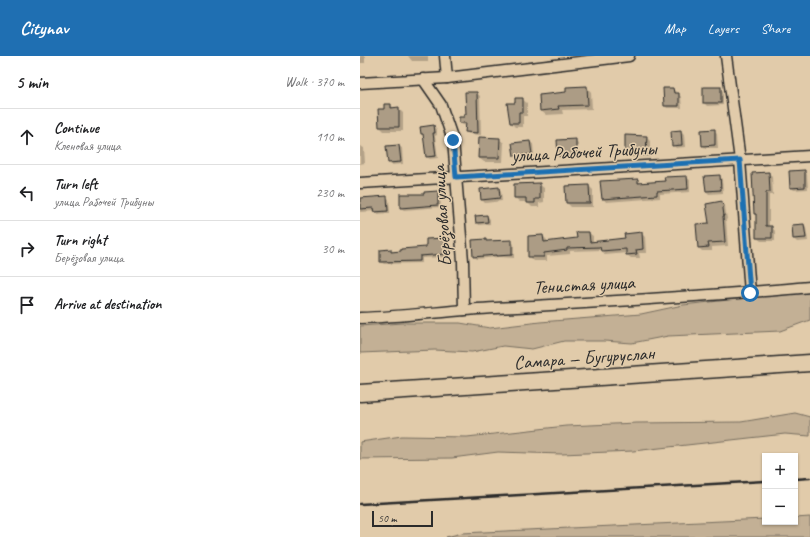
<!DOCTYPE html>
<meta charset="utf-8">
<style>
body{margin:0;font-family:Caveat,sans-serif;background:#f2f2f2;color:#202124}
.controls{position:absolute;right:12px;bottom:12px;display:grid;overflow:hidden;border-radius:0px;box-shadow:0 1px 3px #0004}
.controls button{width:36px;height:36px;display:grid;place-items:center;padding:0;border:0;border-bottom:1px solid #e0e0e0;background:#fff;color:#202124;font:20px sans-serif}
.scale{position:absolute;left:12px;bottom:10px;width:61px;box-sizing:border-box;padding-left:4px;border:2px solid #2b2b2b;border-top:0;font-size:11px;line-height:14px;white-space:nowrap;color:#2b2b2b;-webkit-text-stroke:3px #e1cbaa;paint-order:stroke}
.stop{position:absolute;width:12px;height:12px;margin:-9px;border:3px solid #1f6fb2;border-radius:50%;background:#fff}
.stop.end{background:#1f6fb2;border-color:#fff;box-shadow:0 1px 4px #0008}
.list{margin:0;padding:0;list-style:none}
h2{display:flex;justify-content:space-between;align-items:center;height:52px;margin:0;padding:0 16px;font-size:17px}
h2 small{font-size:13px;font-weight:400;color:#757577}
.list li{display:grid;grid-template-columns:26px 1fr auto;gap:12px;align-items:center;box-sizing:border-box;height:56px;padding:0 16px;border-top:1px solid #e0e0e0}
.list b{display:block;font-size:15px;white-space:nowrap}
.list p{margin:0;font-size:13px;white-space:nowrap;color:#757577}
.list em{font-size:13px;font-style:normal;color:#757577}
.icon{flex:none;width:22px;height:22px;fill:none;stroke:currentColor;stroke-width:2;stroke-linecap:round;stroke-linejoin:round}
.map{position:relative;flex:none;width:450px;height:481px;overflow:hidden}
header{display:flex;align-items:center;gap:24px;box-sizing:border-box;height:56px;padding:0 20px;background:#1f6fb2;color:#fff}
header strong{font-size:19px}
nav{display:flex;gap:22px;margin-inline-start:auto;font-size:14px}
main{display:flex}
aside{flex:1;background:#fff}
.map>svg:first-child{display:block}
.green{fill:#c3b095;stroke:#776e60}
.shadow{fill:#0003}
.building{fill:#ac9c85;stroke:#2b2b2b}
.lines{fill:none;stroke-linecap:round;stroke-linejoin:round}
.street-casing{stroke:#2b2b2b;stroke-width:13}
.primary-casing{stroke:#2b2b2b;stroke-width:19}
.street{stroke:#e1cbaa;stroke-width:10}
.primary{stroke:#e1cbaa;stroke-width:16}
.rail{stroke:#2b2b2b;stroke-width:2.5}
.route{stroke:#1f6fb2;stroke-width:5}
.labels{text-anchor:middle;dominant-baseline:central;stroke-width:3;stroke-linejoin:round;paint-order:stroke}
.street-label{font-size:19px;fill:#2b2b2b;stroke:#e1cbaa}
</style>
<header>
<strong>Citynav</strong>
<nav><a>Map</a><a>Layers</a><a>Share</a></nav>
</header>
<main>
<aside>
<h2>5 min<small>Walk · 370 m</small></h2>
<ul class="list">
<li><svg class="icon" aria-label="ahead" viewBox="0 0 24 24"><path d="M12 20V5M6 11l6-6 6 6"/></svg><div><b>Continue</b><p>Кленовая улица</p></div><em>110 m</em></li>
<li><svg class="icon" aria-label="left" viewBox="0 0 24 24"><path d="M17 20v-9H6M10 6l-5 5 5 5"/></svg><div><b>Turn left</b><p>улица Рабочей Трибуны</p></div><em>230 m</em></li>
<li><svg class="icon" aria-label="right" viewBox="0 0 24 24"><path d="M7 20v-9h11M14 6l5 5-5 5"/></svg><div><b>Turn right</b><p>Берёзовая улица</p></div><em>30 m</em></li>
<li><svg class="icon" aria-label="arrive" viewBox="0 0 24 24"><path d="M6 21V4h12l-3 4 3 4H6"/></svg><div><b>Arrive at destination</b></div></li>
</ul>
</aside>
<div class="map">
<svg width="450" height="481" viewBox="0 0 450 481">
<rect width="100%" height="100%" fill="#e1cbaa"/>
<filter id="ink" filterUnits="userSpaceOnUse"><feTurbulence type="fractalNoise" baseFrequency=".025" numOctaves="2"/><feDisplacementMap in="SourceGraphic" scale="8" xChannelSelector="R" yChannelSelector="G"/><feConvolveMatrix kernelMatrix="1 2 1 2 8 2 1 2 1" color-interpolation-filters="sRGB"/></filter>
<g filter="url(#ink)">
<g class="green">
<path d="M450 235V264L420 275 308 280 272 287 244 285H204L172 293 143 290 112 296 75 294 0 297V270L43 267H100L130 272 180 266 281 258 323 249Z"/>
<path d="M435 357 450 361V380L425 378 273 395 202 398 138 396 92 402 0 403V386L42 380 107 381 206 370 277 367 381 366Z"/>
<path d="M450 461V481H86L102 477 405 463V466H435V462Z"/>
</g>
<g class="shadow">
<rect x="0" y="0" width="5" height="7"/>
<path d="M48 0H68V5H52Z"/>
<path d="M227 31 231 36 232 53 202 54 203 58 186 59 181 55 208 37Z"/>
<path d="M360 32 363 35V49L347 50 344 47Z"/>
<path d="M313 33 316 36V38H319L321 41 322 52H307L305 50Z"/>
<path d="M106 37H117L120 40 121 79 109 78 106 76 107 70 103 69 100 67 107 59Z"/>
<path d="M162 43 167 47V60H163V71H155L151 67 156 48Z"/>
<path d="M31 49 34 53 38 52 43 57V75H24L20 71 25 54Z"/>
<path d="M74 70 77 73V79L75 80 78 102 70 103 67 101 64 80 62 78 61 72Z"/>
<path d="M354 74 357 77 358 92H345L343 89Z"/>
<path d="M321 75 324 78 325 91 316 92 313 89Z"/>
<path d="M286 81 290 85V101H270L266 96Z"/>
<path d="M139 83 144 87 143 106H124L119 102Z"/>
<path d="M215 84 218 87V102H201L199 100Z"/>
<path d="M170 86 173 88 174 100 158 102 155 100Z"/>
<path d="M0 90 4 92 5 107 0 108Z"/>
<path d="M39 90 42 92 43 108 31 109 29 106Z"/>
<path d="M444 115 447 118 448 133 434 134 431 131Z"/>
<path d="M409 117 412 121 413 139H409V171H412L415 175V185H401L397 182V160L395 158 393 118Z"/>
<path d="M359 120 362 123 363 137 349 138 346 135 345 121Z"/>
<path d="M326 121 330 124V136L300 138V142L246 146 243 142 278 124 281 128 306 126Z"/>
<path d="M179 128 184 132V146L179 147V151H172L167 146H160L155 142Z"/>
<path d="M229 130 233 134V151H211L207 147Z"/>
<path d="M139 132 141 135 142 145 125 147 122 144Z"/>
<path d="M77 136 80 139 81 151 44 154 41 152 65 139Z"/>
<path d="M26 141 29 143 30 157 17 158 15 155 0 156V142Z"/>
<path d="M361 147 365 150 367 163 366 164 368 190 352 191V195H342L339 192Z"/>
<path d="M127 160 130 163V168L119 169 117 166Z"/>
<path d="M444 169 446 172 448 185 437 186 434 183Z"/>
<path d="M229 177 233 180V186L266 183 281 177 285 181 286 197H279L280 202H271L267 199V197L245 199 242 194 210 195V198L187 200V205H173L169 201 183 180 187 184V187L218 183Z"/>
<path d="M84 183 87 186 88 201 62 202V207L24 208 21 206 31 194 34 197 68 192Z"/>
<path d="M125 184 127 186 151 185 154 188V202L138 201 117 203 114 200Z"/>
</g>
<g class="building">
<path d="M227 30 228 49 198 50 199 53 180 55 179 39 206 36V31Z"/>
<rect x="343" y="31" width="18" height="16"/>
<path d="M303 32H313L314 37H319V50H304Z"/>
<path d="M105 36H117L118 77 105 76 106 67H99V61H104V58H106Z"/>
<path d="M155 42H163V56H159V67H150L147 47H155Z"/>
<path d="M24 48H31V52L39 51V71H19L18 53H24Z"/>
<path d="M74 69 75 77H73L76 100 66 101 63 78H61L60 71Z"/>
<path d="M355 73V89L342 90 341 74Z"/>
<path d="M321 74 322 89 312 90 311 75Z"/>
<path d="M265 79 287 80 286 97H265Z"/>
<path d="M119 81 140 82 139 102H118Z"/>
<path d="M216 83V100H198L197 84Z"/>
<path d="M170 85 172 98 154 100 152 87Z"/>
<path d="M39 89 41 106 28 107 26 90Z"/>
<path d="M445 114V131L430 132 429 115Z"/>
<path d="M409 116 410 136H406V170H412V182H396V158H394L392 117Z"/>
<path d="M360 119 361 134 346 135 344 120Z"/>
<path d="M327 120 328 133 297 135V139L242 143 240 125 278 123V127L305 125 304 121Z"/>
<path d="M180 127V143H175V147H166V142H154V128Z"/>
<path d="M229 129 230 147H206L205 130Z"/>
<path d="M139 131 140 142 121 144 120 133Z"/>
<path d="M78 135V149L40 152V138H64V136Z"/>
<path d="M27 140 28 155 14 156 13 152 0 153V142Z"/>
<path d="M362 145 364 160H363L365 186 348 187 349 191 338 192 336 168 349 167 346 148Z"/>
<path d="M127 159 128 166 116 167 115 160Z"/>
<path d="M444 168 446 182 433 183 432 169Z"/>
<path d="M216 176H229L230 186 265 182 264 178 282 176 283 193 276 194 277 198 266 199V193L241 195 240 191 207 192V194L184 197V201H168V180L183 179 184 186 217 182Z"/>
<path d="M85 182 86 198 60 200V205L20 206V194L31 193V196L41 195V193L66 191V183Z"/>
<path d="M126 183V185L152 184V199L136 200V199L113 201 112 184Z"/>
</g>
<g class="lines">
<defs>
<g id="street">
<path d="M85 0 87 22"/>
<path d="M366 0 380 104 390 237"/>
<path d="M63 23 81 49 93 84 103 205 104 254"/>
<path d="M0 27 87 22 269 0"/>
<path d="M0 127 450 100"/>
<path d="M0 262C45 261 90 254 136 252 241 246 345 241 450 231"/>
</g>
<path id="primary" d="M0 337 450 307"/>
</defs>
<use href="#street" class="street-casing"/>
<use href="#primary" class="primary-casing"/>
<use href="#street" class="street"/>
<use href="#primary" class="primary"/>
<g class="rail">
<path d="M435 423 450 422"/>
<path d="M0 448 405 425"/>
</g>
</g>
</g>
<g class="lines" filter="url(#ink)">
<path class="route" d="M93 84 96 121 380 104 390 237"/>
</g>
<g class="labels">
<g class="street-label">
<text transform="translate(224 96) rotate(-3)">улица Рабочей Трибуны</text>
<text transform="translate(82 160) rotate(-94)">Берёзовая улица</text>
<text transform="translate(224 229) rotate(-3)">Тенистая улица</text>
<text transform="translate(224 302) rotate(-4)">Самара — Бугуруслан</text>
</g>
</g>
</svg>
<div class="controls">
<button>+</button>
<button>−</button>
</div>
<div class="scale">50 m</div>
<div class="stop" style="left:390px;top:237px"></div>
<div class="stop end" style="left:93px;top:84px"></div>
</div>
</main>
